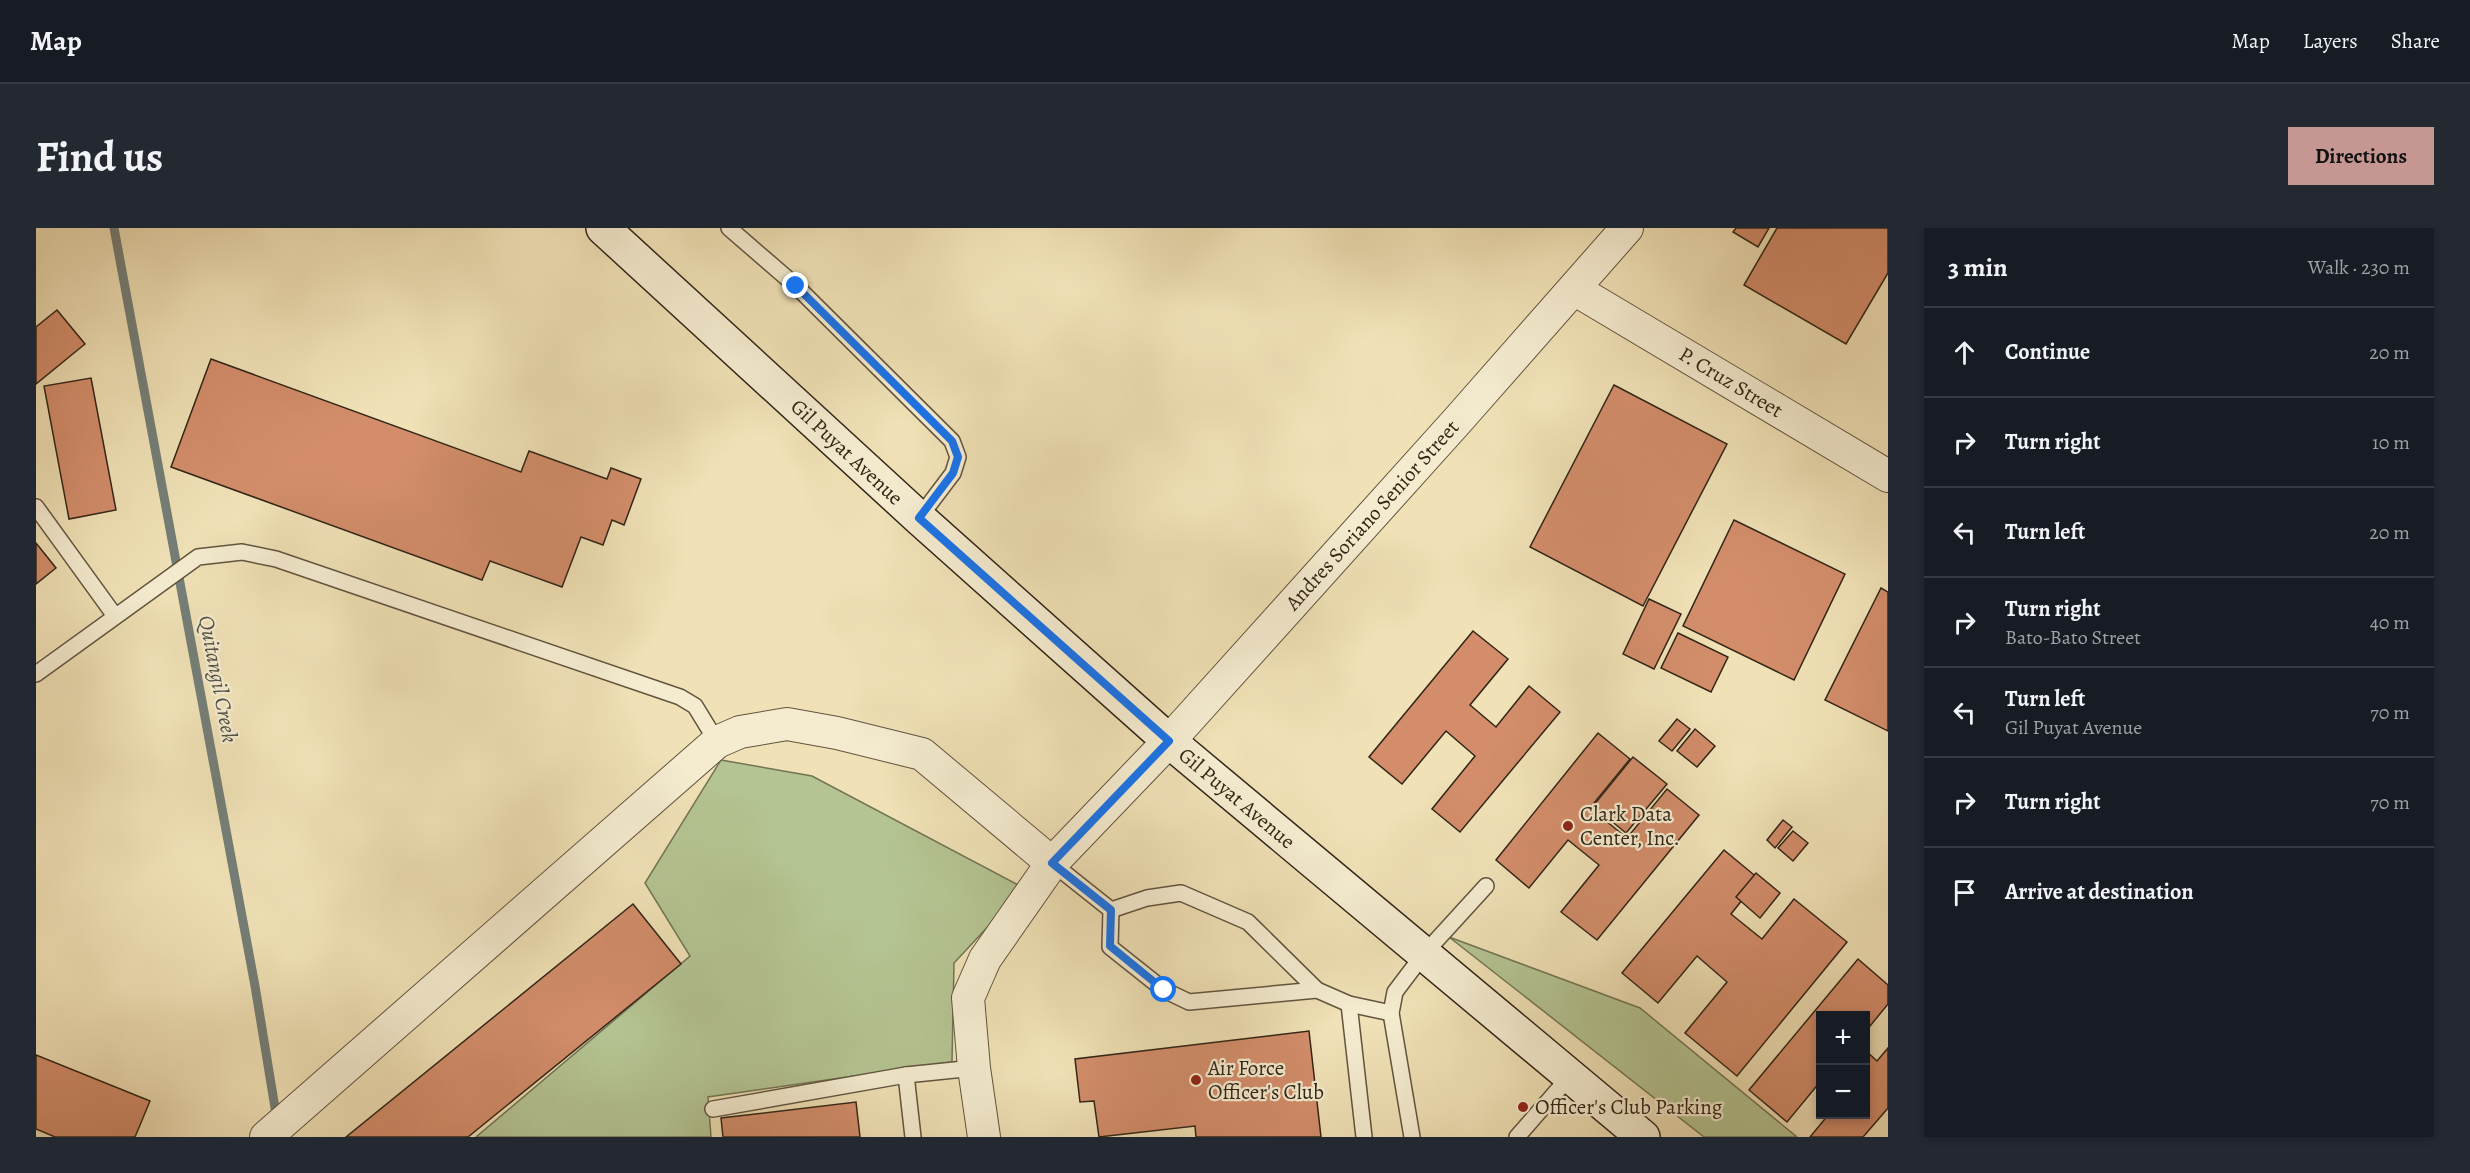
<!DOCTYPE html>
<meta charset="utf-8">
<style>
body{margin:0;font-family:Alegreya,serif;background:#242831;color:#f1f3f6}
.controls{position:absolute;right:18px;bottom:18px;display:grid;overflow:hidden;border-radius:0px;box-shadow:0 3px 9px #0003}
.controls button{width:54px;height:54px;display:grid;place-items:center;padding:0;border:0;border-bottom:2px solid #363941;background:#171b24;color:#f1f3f6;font:30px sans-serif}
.stop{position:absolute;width:18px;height:18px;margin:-14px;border:4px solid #1a73e8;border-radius:50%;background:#fff}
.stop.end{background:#1a73e8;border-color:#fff;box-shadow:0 2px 6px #0008}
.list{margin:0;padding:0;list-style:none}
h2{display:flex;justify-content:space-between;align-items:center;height:78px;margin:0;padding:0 24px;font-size:26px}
h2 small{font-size:20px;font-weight:400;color:#9ea1a6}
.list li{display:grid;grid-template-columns:39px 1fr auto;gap:18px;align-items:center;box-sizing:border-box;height:90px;padding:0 24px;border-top:2px solid #363941}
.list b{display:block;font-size:22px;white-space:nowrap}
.list p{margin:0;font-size:20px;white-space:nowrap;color:#9ea1a6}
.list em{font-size:20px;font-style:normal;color:#9ea1a6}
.icon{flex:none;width:33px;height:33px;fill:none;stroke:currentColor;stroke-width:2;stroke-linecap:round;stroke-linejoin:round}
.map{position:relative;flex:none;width:1852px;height:909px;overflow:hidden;border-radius:0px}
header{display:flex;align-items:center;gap:36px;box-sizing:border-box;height:84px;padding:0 30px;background:#171b24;border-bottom:2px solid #363941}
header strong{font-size:28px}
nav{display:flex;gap:33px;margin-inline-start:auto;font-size:21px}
.intro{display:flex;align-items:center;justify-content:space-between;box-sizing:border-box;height:144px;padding:0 36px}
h1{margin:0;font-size:42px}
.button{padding:15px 27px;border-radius:0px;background:#c59692;color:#111;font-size:21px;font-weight:700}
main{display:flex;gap:36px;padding:0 36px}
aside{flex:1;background:#171b24;border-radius:0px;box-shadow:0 3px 9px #0003}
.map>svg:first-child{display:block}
.green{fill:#b4c492;stroke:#727454;stroke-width:1.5}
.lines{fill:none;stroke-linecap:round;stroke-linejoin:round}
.stream{stroke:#747f78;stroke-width:9}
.building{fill:#d38d6b;stroke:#312516;stroke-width:1.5}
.lane-casing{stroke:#61543e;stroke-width:18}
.street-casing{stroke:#61543e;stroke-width:34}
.secondary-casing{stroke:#312516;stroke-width:36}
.lane{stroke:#f5ecd0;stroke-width:15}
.street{stroke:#f5ecd0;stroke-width:32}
.secondary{stroke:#f5ecd0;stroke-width:33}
.route{stroke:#1a73e8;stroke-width:8}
.poi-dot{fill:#8f2418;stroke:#f5ecd0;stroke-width:2}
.labels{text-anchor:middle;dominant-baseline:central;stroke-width:4.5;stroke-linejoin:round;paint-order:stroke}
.street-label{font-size:21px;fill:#312516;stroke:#f5ecd0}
.poi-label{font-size:21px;fill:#312516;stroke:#f5ecd0;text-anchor:start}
.water-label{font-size:22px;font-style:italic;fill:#525247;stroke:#f5ecd0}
</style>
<header>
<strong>Map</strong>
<nav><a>Map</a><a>Layers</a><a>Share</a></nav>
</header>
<div class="intro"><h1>Find us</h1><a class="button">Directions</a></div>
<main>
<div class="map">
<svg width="1852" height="909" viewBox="0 0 1852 909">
<rect width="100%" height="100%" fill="#f0e1b6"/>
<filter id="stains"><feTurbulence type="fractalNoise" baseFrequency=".00333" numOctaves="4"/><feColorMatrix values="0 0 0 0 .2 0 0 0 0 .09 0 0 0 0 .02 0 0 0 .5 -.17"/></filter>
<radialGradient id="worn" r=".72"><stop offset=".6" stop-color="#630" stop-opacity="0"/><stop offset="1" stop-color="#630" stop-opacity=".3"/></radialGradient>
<g class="green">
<path d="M685 532 776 548 988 660 918 735 916 834 672 869 675 909H440L654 728 609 655Z"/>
<path d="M1413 709 1604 780 1761 909H1668Z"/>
</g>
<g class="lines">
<path class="stream" d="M78 0 219 758 241 892"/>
</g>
<g class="building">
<path d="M1700 0H1733L1722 19 1697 4Z"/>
<path d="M1741 0H1852V45L1810 116 1708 57Z"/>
<path d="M21 82 49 116 0 156V99Z"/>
<path d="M175 131 485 244 493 223 571 251 575 240 605 251 588 297 576 292 567 317 545 309 526 359 454 333 446 352 135 239Z"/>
<path d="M55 150 80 282 33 291 8 158Z"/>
<path d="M1578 157 1691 216 1607 378 1494 319Z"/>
<path d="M1698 292 1809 346 1758 452 1647 398Z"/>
<path d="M0 315 20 340 0 356Z"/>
<path d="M1845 360 1852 364V503L1789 472Z"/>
<path d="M1613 371 1645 386 1618 441 1587 426Z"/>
<path d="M1437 403 1472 431 1434 477 1460 499 1493 458 1524 484 1424 604 1396 581 1439 528 1410 503 1366 556 1333 529Z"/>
<path d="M1642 405 1692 429 1675 464 1625 440Z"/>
<path d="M1641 491 1654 501 1636 523 1623 513Z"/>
<path d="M1659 501 1679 518 1661 539 1641 523Z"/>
<path d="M1562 505 1594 531 1554 580 1591 610 1631 561 1663 587 1561 712 1525 684 1563 637 1532 612 1493 660 1460 632Z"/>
<path d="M1597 529 1631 556 1590 605 1557 578Z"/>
<path d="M1747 592 1756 599 1739 620 1731 612Z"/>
<path d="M1757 603 1772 615 1757 633 1742 620Z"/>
<path d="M1688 622 1723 651 1695 686 1726 711 1758 671 1811 714 1701 848 1649 805 1691 754 1661 728 1622 775 1586 745Z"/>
<path d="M1720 645 1744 665 1724 690 1700 669Z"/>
<path d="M597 676 645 736 432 909H310Z"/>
<path d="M1822 731 1852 757V776L1830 803V788H1784V854L1751 894 1713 862Z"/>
<path d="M1273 803 1285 909H1160L1159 898 1063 909 1058 873 1044 874 1039 831Z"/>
<path d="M1852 820V880L1827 909H1774L1793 886H1830V823L1841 833Z"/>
<path d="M0 827 114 873 99 909H19L0 901Z"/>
<path d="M820 874 824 909H687L685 890Z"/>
</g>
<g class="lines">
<defs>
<g id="lane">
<path d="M693 0 760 58 916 213 922 229 917 245 883 290"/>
<path d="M0 279 79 388"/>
<path d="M0 446 162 329 206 324 240 331 644 469 659 478 681 514"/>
<path d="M1016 635 1075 682 1074 719 1128 762 1153 774 1281 762 1313 776 1355 785"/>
<path d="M1075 682 1111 670 1145 665 1212 694 1281 762"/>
<path d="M1313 776 1328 909"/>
<path d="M870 847 877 909"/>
<path d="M677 881 870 847 938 840"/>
<path d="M1376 909 1355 785 1359 764 1387 727 1450 658"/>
<path d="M1481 909 1534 848"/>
</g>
<g id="street">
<path d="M1538 61 1852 248"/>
<path d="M230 909 681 514 704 504 751 496 801 505 886 526 1016 635"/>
<path d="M948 909 938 840 932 770 949 731 1016 635 1133 513 1422 192 1591 0"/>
</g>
<path id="secondary" d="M567 0 883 290 1133 513 1607 909"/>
</defs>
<use href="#lane" class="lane-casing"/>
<use href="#street" class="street-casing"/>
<use href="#secondary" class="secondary-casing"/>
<use href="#lane" class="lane"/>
<use href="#street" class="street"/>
<use href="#secondary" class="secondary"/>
</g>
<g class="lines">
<path class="route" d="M760 58 916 213 922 229 917 245 883 290 1133 513 1016 635 1075 682 1074 718 1128 762"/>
</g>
<g class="poi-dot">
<circle cx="1532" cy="598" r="6"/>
<circle cx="1160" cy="852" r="6"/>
<circle cx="1487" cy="879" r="6"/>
</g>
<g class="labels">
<g class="street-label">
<text transform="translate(1695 154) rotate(31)">P. Cruz Street</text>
<text transform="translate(811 224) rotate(43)">Gil Puyat Avenue</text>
<text transform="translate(1336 287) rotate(-48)">Andres Soriano Senior Street</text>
<text transform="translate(1201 570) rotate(40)">Gil Puyat Avenue</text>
</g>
<g class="poi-label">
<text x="1544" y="586">Clark Data<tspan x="1544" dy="24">Center, Inc.</tspan></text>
<text x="1172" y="840">Air Force<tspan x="1172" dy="24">Officer's Club</tspan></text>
<text x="1499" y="879">Officer's Club Parking</text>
</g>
<g class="water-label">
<text transform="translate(182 451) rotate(79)">Quitangil Creek</text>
</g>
</g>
<rect width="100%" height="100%" filter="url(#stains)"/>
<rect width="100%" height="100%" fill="url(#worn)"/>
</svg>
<div class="controls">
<button>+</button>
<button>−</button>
</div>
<div class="stop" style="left:1128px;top:762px"></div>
<div class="stop end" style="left:760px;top:58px"></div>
</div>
<aside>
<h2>3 min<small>Walk · 230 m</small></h2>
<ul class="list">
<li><svg class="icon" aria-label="ahead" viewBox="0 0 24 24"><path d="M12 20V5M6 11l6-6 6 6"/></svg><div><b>Continue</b></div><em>20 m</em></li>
<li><svg class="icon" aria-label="right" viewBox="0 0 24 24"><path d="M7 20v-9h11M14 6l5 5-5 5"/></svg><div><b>Turn right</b></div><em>10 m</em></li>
<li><svg class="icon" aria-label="left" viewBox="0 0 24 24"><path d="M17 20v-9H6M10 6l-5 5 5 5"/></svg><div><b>Turn left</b></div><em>20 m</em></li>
<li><svg class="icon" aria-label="right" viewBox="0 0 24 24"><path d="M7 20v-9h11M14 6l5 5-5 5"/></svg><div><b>Turn right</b><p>Bato-Bato Street</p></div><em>40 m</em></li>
<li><svg class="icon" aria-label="left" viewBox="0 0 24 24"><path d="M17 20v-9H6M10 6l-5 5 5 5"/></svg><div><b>Turn left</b><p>Gil Puyat Avenue</p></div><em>70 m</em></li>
<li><svg class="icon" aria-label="right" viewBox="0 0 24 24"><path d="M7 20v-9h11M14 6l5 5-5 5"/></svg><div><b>Turn right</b></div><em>70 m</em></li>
<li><svg class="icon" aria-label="arrive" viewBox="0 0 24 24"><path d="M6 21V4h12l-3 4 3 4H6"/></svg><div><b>Arrive at destination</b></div></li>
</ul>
</aside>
</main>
